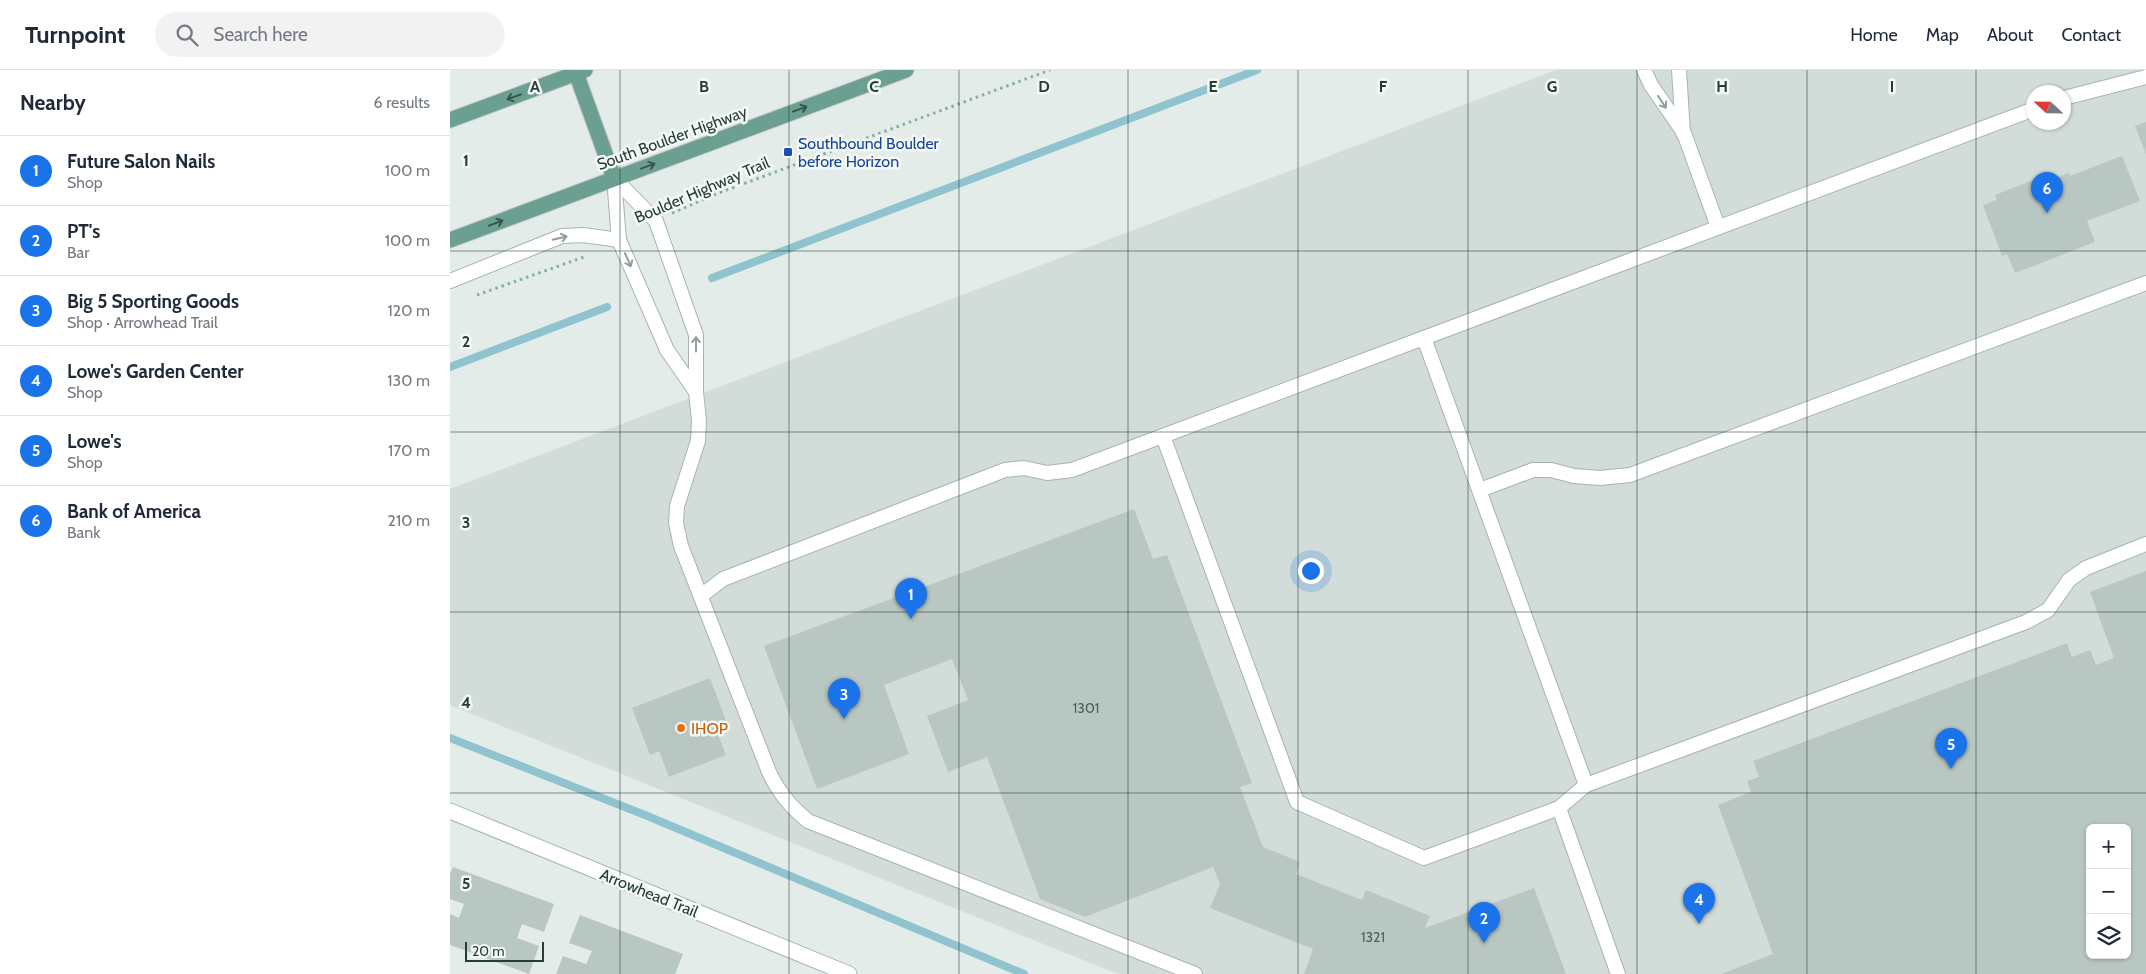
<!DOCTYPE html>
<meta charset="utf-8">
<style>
body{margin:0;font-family:Cabin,sans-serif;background:#f2f2f3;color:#1f2937}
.controls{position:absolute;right:15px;bottom:15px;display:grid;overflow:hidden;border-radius:8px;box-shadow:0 1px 4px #0004}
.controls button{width:45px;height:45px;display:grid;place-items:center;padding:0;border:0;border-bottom:1px solid #e0e1e3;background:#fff;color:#1f2937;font:25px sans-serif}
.compass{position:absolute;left:1576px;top:15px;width:45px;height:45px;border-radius:50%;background:#fff;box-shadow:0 1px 4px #0004;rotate:292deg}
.scale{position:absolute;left:15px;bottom:12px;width:79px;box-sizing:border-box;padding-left:5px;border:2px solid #243d36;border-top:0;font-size:14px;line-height:18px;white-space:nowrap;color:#243d36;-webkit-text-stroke:4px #f4f9f6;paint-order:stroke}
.you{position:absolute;left:860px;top:500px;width:18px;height:18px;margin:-12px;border:4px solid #fff;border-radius:50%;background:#1a73e8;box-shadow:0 0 0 8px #1a73e833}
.badge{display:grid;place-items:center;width:32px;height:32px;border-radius:50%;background:#1a73e8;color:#fff;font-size:16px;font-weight:700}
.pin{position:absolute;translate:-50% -41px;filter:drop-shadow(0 1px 2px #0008)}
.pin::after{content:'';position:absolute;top:26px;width:18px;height:15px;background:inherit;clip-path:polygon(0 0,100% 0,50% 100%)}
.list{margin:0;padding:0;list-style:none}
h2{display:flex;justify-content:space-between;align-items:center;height:65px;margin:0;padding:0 20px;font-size:21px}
h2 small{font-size:16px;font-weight:400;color:#747a83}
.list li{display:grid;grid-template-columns:32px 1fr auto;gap:15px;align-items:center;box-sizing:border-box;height:70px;padding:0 20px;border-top:1px solid #e0e1e3}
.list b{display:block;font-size:19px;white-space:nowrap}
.list p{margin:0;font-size:16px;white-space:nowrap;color:#747a83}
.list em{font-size:16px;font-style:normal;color:#747a83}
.icon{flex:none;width:28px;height:28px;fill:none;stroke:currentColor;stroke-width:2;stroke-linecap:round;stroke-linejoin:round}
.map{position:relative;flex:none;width:1696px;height:904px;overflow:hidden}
header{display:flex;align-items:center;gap:30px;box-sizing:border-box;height:70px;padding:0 25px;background:#fff;border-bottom:1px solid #e0e1e3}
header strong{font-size:24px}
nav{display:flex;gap:28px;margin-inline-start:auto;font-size:18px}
.search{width:350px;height:45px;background:#f2f2f3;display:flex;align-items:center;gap:12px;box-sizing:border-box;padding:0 18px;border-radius:28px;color:#747a83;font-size:19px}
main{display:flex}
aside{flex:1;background:#fff}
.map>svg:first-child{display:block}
.built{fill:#d2dcd8;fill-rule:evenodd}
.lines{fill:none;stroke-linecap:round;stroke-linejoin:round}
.stream{stroke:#8fc3cd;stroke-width:8}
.building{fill:#b9c7c2;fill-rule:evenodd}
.service-casing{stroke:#a7b4b0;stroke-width:16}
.minor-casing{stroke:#a7b4b0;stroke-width:17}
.primary-casing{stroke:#c2c9c7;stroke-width:17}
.path{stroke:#86aea2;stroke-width:3;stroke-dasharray:2.5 4;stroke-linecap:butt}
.service{stroke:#fff;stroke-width:14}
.minor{stroke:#fff;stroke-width:15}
.primary{stroke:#6b9f92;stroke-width:15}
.oneway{stroke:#36564d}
.oneway2{stroke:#929e9a}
.grid{fill:none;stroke:#243d36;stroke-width:1;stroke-opacity:0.55}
.transit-dot{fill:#1a4fb4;stroke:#f4f9f6;stroke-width:2}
.food-dot{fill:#e8710a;stroke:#f4f9f6;stroke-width:2}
.labels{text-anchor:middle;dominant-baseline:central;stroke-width:5;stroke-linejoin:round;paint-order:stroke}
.number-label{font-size:14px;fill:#496059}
.street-label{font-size:16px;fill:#243d36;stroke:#f4f9f6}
.transit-label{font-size:16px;fill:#164399;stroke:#f4f9f6;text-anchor:start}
.food-label{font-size:16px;fill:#c56008;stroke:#f4f9f6;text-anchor:start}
.grid-label{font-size:16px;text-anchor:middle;font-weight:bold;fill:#243d36;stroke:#f4f9f6;stroke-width:5;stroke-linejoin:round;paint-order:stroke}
</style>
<header>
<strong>Turnpoint</strong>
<div class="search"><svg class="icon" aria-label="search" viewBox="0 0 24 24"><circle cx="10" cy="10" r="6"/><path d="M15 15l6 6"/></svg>Search here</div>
<nav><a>Home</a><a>Map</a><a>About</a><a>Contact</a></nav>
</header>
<main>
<aside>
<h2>Nearby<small>6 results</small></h2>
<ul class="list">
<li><span class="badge">1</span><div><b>Future Salon Nails</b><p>Shop</p></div><em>100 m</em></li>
<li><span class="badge">2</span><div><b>PT's</b><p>Bar</p></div><em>100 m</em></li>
<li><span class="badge">3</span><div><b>Big 5 Sporting Goods</b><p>Shop · Arrowhead Trail</p></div><em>120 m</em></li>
<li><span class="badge">4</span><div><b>Lowe's Garden Center</b><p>Shop</p></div><em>130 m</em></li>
<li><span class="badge">5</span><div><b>Lowe's</b><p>Shop</p></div><em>170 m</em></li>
<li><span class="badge">6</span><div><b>Bank of America</b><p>Bank</p></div><em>210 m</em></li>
</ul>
</aside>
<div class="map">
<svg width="1696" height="904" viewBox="0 0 1696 904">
<rect width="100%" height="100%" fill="#e4ece9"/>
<path class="built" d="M1106 0H1696V904H668L0 635V419ZM1584 22H1614V52H1584ZM1640 758H1677V885H1640Z"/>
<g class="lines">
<g class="stream">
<path d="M262 208 807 0"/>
<path d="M0 297 157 237"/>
<path d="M0 668 195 745 574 904"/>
</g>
</g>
<g class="building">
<path d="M1696 52V84L1685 56Z"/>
<path d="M1672 86 1690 131 1637 151 1645 172 1565 203 1557 184 1552 186 1533 135 1547 130 1545 125 1596 105 1599 111 1619 103 1620 106Z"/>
<path d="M684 439 703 489 717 485 802 713 790 717 813 777 850 792 846 804 912 830 916 820 980 846 975 858 1084 818 1116 904H854L863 879 760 838 770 814 763 797 635 847 590 829 537 687 498 702 477 646 518 630 502 589 434 615 459 684 367 719 314 576Z"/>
<path d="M1696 501V904H1271L1323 884 1268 735 1301 722 1297 711 1309 707 1303 691 1617 573 1622 587 1640 580 1646 595 1664 588 1640 522ZM1640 758H1677V885H1640Z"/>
<path d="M260 608 278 656 266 660 276 685 219 707 209 681 200 685 182 638Z"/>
<path d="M3 797 104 834 94 862 72 854 67 868 89 876 79 904 0 875V844L9 848 14 834 0 829V804Z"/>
<path d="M130 845 233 884 225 904H106L113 886 136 894 142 881 119 873Z"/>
</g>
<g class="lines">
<defs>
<g id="service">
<path d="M1194 0 1201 15 1234 63 1268 157"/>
<path d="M1229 0 1233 63"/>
<path d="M1614 28 1696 7"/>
<path d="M164 108 206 151 246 265V322L249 350 248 371 227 436 226 453 231 476 319 702C329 723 340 736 358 751L745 904"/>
<path d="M164 108 169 170 217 280 246 322"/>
<path d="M0 211 112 166 133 165 169 170"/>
<path d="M974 268 1136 715"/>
<path d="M713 366 847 732 974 788 1109 738 1136 715 1576 552 1598 540 1619 510 1636 498 1696 474"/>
<path d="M1030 420 1083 400H1101L1124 406 1150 408 1180 405 1696 213"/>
<path d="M251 526 273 509 555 400 574 398 597 403 622 400 1584 39"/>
<path d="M1109 738 1168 904"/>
</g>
<path id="minor" d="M0 741 399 904"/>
<g id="primary">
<path d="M126 3 164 108"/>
<path d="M0 50 135 0"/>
<path d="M0 170 456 0"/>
</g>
</defs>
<use href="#service" class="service-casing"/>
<use href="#minor" class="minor-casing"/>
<use href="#primary" class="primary-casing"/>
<g class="path">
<path d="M222 143 266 124 600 0"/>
<path d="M27 225 134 187"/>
</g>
<use href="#service" class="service"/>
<use href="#minor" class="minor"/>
<use href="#primary" class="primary"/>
</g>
<defs><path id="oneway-shaft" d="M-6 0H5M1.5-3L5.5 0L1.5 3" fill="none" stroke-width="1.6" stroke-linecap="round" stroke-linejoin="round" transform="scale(1.25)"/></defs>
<g class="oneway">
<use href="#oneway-shaft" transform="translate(64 27) rotate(160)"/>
<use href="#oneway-shaft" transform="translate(350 39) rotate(-20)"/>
<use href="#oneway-shaft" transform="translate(198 96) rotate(-20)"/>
<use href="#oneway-shaft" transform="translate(46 153) rotate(-21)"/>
</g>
<g class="oneway2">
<use href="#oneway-shaft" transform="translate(1212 32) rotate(56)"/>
<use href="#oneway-shaft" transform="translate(110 168) rotate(-14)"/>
<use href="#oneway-shaft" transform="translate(178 190) rotate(66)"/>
<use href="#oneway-shaft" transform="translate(246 274) rotate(-90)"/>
</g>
<path class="grid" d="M170 0V904M339 0V904M509 0V904M678 0V904M848 0V904M1018 0V904M1187 0V904M1357 0V904M1526 0V904M0 181H1696M0 362H1696M0 542H1696M0 723H1696"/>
<rect class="transit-dot" x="333" y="77" width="10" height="10" rx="2.5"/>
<circle class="food-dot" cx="231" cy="658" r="5"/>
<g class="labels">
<g class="number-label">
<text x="636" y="638">1301</text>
<text x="923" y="867">1321</text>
</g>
<g class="street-label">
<text transform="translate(222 68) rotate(-20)">South Boulder Highway</text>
<text transform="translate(252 120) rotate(-23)">Boulder Highway Trail</text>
<text transform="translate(199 823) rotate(22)">Arrowhead Trail</text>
</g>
<g class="transit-label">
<text x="348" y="73">Southbound Boulder<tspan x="348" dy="18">before Horizon</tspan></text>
</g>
<g class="food-label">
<text x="241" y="658">IHOP</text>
</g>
</g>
<g class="grid-label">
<text x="85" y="22">A</text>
<text x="254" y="22">B</text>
<text x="424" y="22">C</text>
<text x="594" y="22">D</text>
<text x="763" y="22">E</text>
<text x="933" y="22">F</text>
<text x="1102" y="22">G</text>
<text x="1272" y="22">H</text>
<text x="1442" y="22">I</text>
<text x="16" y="96">1</text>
<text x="16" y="277">2</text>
<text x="16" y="458">3</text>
<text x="16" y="638">4</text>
<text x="16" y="819">5</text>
</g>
</svg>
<div class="controls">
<button>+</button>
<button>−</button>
<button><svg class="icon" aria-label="layers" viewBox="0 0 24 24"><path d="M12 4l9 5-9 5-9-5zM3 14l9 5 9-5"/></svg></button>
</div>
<svg class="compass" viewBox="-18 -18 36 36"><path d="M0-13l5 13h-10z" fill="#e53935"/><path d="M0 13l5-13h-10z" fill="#747a83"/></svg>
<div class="scale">20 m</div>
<div class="you"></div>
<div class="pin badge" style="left:461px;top:549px">1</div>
<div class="pin badge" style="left:1034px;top:873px">2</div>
<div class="pin badge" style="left:394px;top:649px">3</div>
<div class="pin badge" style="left:1249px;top:854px">4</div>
<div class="pin badge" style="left:1501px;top:699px">5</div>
<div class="pin badge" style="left:1597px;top:143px">6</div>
</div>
</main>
